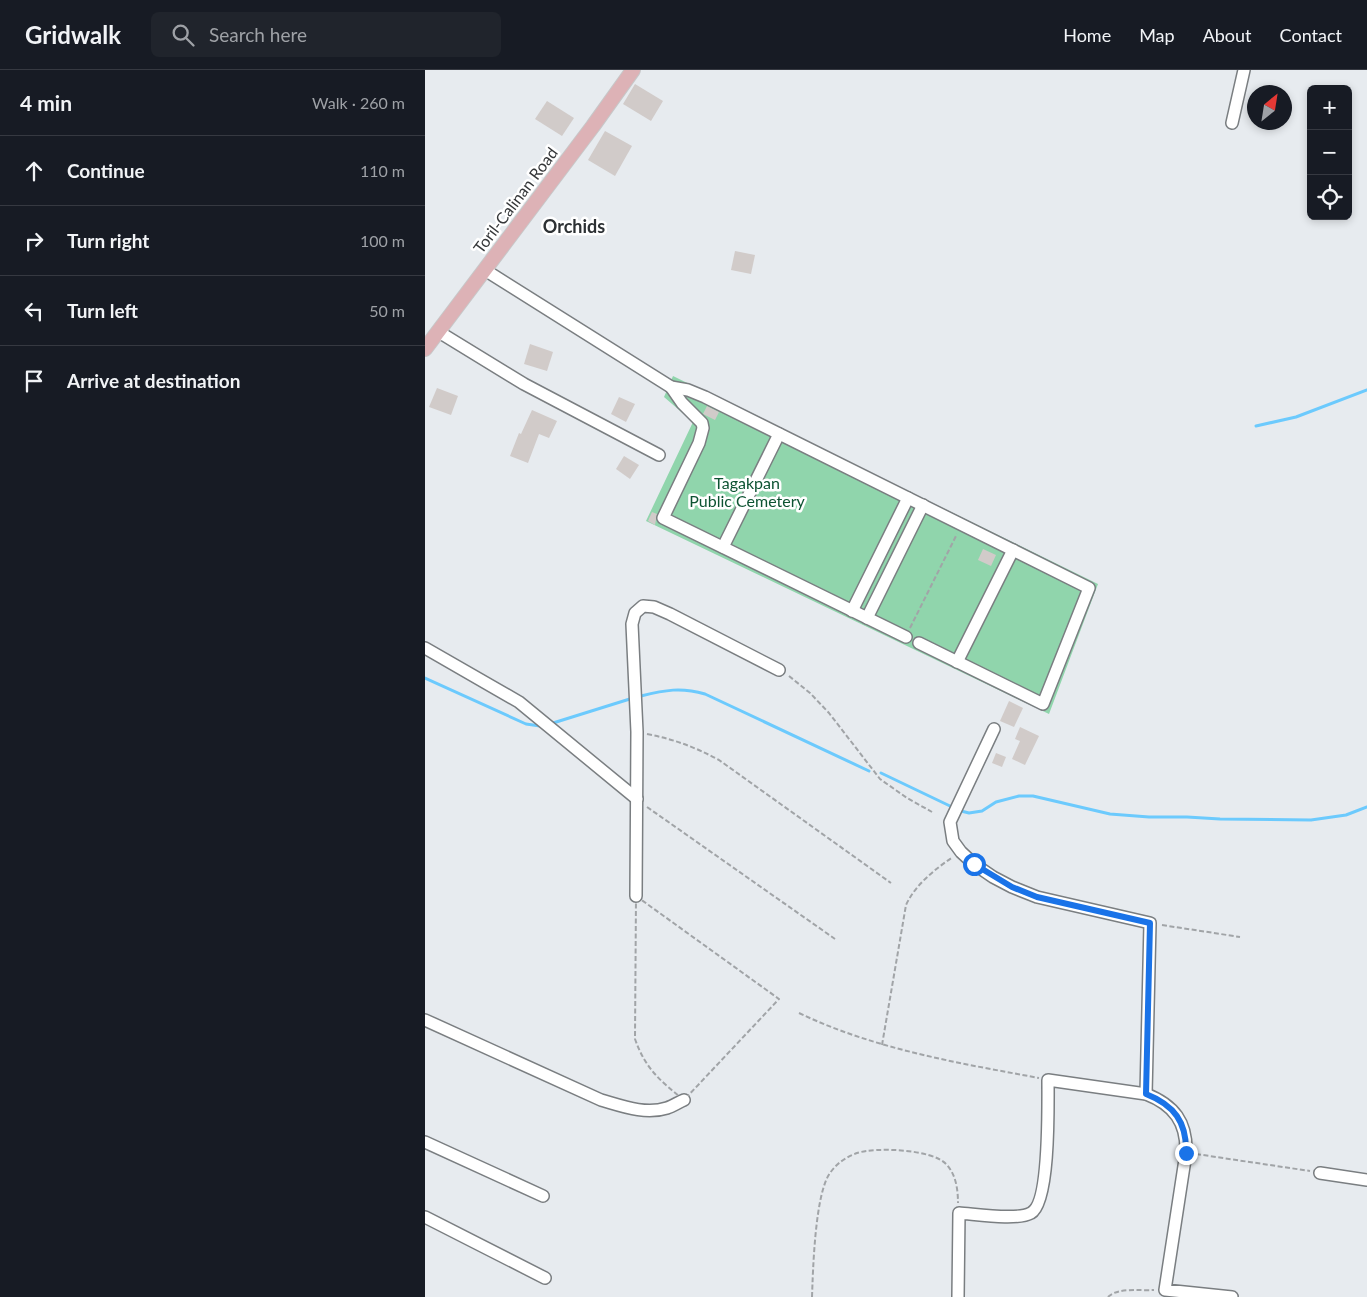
<!DOCTYPE html>
<meta charset="utf-8">
<style>
body{margin:0;font-family:Lato,sans-serif;background:#20242c;color:#f1f3f6}
.controls{position:absolute;right:15px;top:15px;display:grid;overflow:hidden;border-radius:8px;box-shadow:0 2px 8px #0003}
.controls button{width:45px;height:45px;display:grid;place-items:center;padding:0;border:0;border-bottom:1px solid #363941;background:#171b24;color:#f1f3f6;font:25px sans-serif}
.compass{position:absolute;left:822px;top:15px;width:45px;height:45px;border-radius:50%;background:#171b24;box-shadow:0 2px 8px #0003;rotate:30deg}
.stop{position:absolute;width:15px;height:15px;margin:-11px;border:4px solid #1a73e8;border-radius:50%;background:#fff}
.stop.end{background:#1a73e8;border-color:#fff;box-shadow:0 1px 5px #0008}
.list{margin:0;padding:0;list-style:none}
h2{display:flex;justify-content:space-between;align-items:center;height:65px;margin:0;padding:0 20px;font-size:21px}
h2 small{font-size:16px;font-weight:400;color:#9ea1a6}
.list li{display:grid;grid-template-columns:32px 1fr auto;gap:15px;align-items:center;box-sizing:border-box;height:70px;padding:0 20px;border-top:1px solid #363941}
.list b{display:block;font-size:19px;white-space:nowrap}
.list em{font-size:16px;font-style:normal;color:#9ea1a6}
.icon{flex:none;width:28px;height:28px;fill:none;stroke:currentColor;stroke-width:2;stroke-linecap:round;stroke-linejoin:round}
.map{position:relative;flex:none;width:942px;height:1227px;overflow:hidden}
header{display:flex;align-items:center;gap:30px;box-sizing:border-box;height:70px;padding:0 25px;background:#171b24;border-bottom:1px solid #363941}
header strong{font-size:24px}
nav{display:flex;gap:28px;margin-inline-start:auto;font-size:18px}
.search{width:350px;height:45px;background:#20242c;display:flex;align-items:center;gap:12px;box-sizing:border-box;padding:0 18px;border-radius:8px;color:#9ea1a6;font-size:19px}
main{display:flex}
aside{flex:1;background:#171b24}
.map>svg:first-child{display:block}
.green{fill:#90d5ac}
.lines{fill:none;stroke-linecap:round;stroke-linejoin:round}
.stream{stroke:#6ccafd;stroke-width:3}
.building{fill:#d1cbc9}
.minor-casing{stroke:#7a7e81;stroke-width:14}
.major-casing{stroke:#c7c7c8;stroke-width:16}
.path{stroke:#a1a4a7;stroke-width:2;stroke-dasharray:5 2.5;stroke-linecap:butt}
.minor{stroke:#fff;stroke-width:11}
.major{stroke:#ddb2b6;stroke-width:14}
.route{stroke:#1a73e8;stroke-width:6}
.labels{text-anchor:middle;dominant-baseline:central;stroke-width:5;stroke-linejoin:round;paint-order:stroke}
.street-label{font-size:16px;fill:#36383a;stroke:#fff}
.park-label{font-size:16px;fill:#0d5332;stroke:#fff}
.neighbourhood-label{font-size:18px;font-weight:bold;fill:#2d3134;stroke:#fff}
</style>
<header>
<strong>Gridwalk</strong>
<div class="search"><svg class="icon" aria-label="search" viewBox="0 0 24 24"><circle cx="10" cy="10" r="6"/><path d="M15 15l6 6"/></svg>Search here</div>
<nav><a>Home</a><a>Map</a><a>About</a><a>Contact</a></nav>
</header>
<main>
<aside>
<h2>4 min<small>Walk · 260 m</small></h2>
<ul class="list">
<li><svg class="icon" aria-label="ahead" viewBox="0 0 24 24"><path d="M12 20V5M6 11l6-6 6 6"/></svg><div><b>Continue</b></div><em>110 m</em></li>
<li><svg class="icon" aria-label="right" viewBox="0 0 24 24"><path d="M7 20v-9h11M14 6l5 5-5 5"/></svg><div><b>Turn right</b></div><em>100 m</em></li>
<li><svg class="icon" aria-label="left" viewBox="0 0 24 24"><path d="M17 20v-9H6M10 6l-5 5 5 5"/></svg><div><b>Turn left</b></div><em>50 m</em></li>
<li><svg class="icon" aria-label="arrive" viewBox="0 0 24 24"><path d="M6 21V4h12l-3 4 3 4H6"/></svg><div><b>Arrive at destination</b></div></li>
</ul>
</aside>
<div class="map">
<svg width="942" height="1227" viewBox="0 0 942 1227">
<rect width="100%" height="100%" fill="#e7ebef"/>
<path class="green" d="M248 306 673 514 624 644 221 451 268 352 239 327Z"/>
<g class="lines">
<g class="stream">
<path d="M831 356 871 347 942 320"/>
<path d="M0 608 101 654 115 656"/>
<path d="M216 626C240 620 256 617 280 624L444 701"/>
<path d="M128 653 208 628"/>
<path d="M456 703 525 736"/>
<path d="M536 741 544 743 557 741 571 732 594 726H608L685 744 724 747H762L795 749 886 750 921 745 942 737"/>
</g>
</g>
<g class="building">
<path d="M210 14 238 31 226 51 198 34Z"/>
<path d="M122 31 149 48 137 66 110 49Z"/>
<path d="M180 61 207 76 190 106 163 90Z"/>
<path d="M310 181 330 185 326 204 306 200Z"/>
<path d="M105 274 128 282 122 301 99 294Z"/>
<path d="M12 318 33 326 26 345 4 337Z"/>
<path d="M194 327 210 334 201 352 186 344Z"/>
<path d="M282 336 294 342 290 350 278 344Z"/>
<path d="M107 340 132 351 124 368 114 364 103 393 85 386 94 363 96 364Z"/>
<path d="M199 386 214 395 205 409 191 399Z"/>
<path d="M227 442 232 444 230 455 223 451Z"/>
<path d="M558 479 571 485 566 496 553 490Z"/>
<path d="M584 631 598 638 589 657 575 651Z"/>
<path d="M595 657 614 666 600 695 587 689 595 671 590 669Z"/>
<path d="M571 683 581 687 577 697 567 693Z"/>
</g>
<g class="lines">
<defs>
<g id="minor">
<path d="M807 53 819 0"/>
<path d="M60 200 246 317 263 320 280 327 664 518 618 634 494 573"/>
<path d="M14 262 99 314 234 385"/>
<path d="M246 317 257 333 277 353 278 358 274 373 238 448 481 567"/>
<path d="M298 477 354 364"/>
<path d="M427 541 483 428"/>
<path d="M442 548 498 435"/>
<path d="M0 578 94 632 212 729"/>
<path d="M532 592 588 480"/>
<path d="M569 659 525 752 528 771 536 782 549 794 568 807 587 817 612 827 725 853 721 1024"/>
<path d="M211 826 212 662 207 554 210 543 218 536 229 537 245 544 354 600"/>
<path d="M0 950 176 1030C197 1036 220 1045 242 1038 248 1036 254 1032 259 1030"/>
<path d="M0 1072 118 1126"/>
<path d="M895 1103 942 1110"/>
<path d="M0 1147 120 1208"/>
<path d="M533 1227 534 1143C550 1144 592 1151 606 1143 625 1133 623 1033 623 1010L721 1024C749 1035 762 1052 761 1083L740 1220 807 1227"/>
</g>
<path id="major" d="M0 279 168 56 208 0"/>
</defs>
<use href="#minor" class="minor-casing"/>
<use href="#major" class="major-casing"/>
<g class="path">
<path d="M485 558 532 464"/>
<path d="M364 606 385 623 404 643 455 709 482 728 507 742"/>
<path d="M222 664C248 669 270 677 294 690L466 813"/>
<path d="M222 737 410 869"/>
<path d="M211 826 354 929 259 1030C235 1011 220 998 210 969Z"/>
<path d="M737 855 815 867"/>
<path d="M374 943C449 979 533 993 614 1008"/>
<path d="M457 975 481 835C490 815 510 799 528 787"/>
<path d="M771 1084 885 1101"/>
<path d="M387 1227C388 1199 390 1124 405 1103 412 1093 421 1087 432 1083 451 1077 507 1079 521 1094 531 1104 533 1120 533 1133"/>
<path d="M683 1227C693 1217 715 1221 729 1220"/>
</g>
<use href="#minor" class="minor"/>
<use href="#major" class="major"/>
</g>
<g class="lines">
<path class="route" d="M549 794 587 817 612 827 725 853 721 1024C749 1035 762 1052 761 1083"/>
</g>
<g class="labels">
<g class="street-label">
<text transform="translate(90 130) rotate(-53)">Toril-Calinan Road</text>
</g>
<g class="park-label">
<text x="322" y="412">Tagakpan<tspan x="322" dy="18">Public Cemetery</tspan></text>
</g>
<g class="neighbourhood-label">
<text x="149" y="156">Orchids</text>
</g>
</g>
</svg>
<div class="controls">
<button>+</button>
<button>−</button>
<button><svg class="icon" aria-label="locate" viewBox="0 0 24 24"><circle cx="12" cy="12" r="6"/><path d="M12 2v4M12 18v4M2 12h4M18 12h4"/></svg></button>
</div>
<svg class="compass" viewBox="-18 -18 36 36"><path d="M0-13l5 13h-10z" fill="#e53935"/><path d="M0 13l5-13h-10z" fill="#9ea1a6"/></svg>
<div class="stop" style="left:549px;top:794px"></div>
<div class="stop end" style="left:761px;top:1083px"></div>
</div>
</main>
